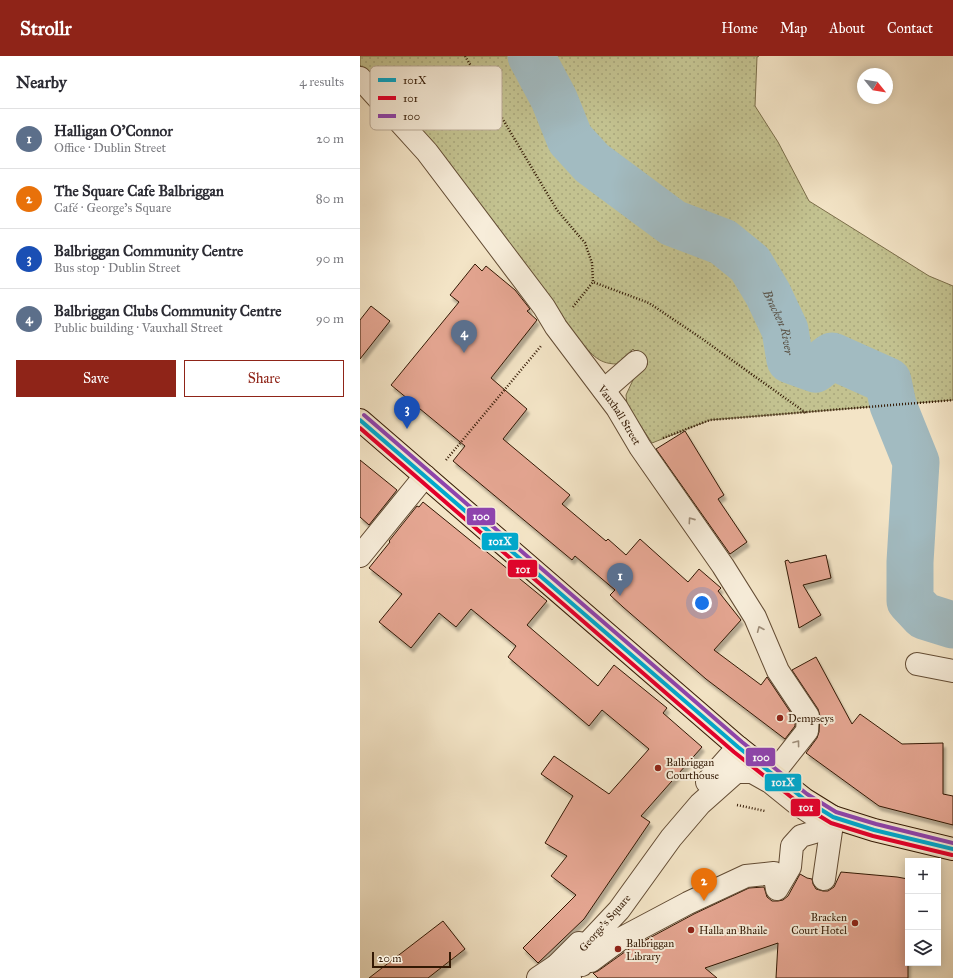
<!DOCTYPE html>
<meta charset="utf-8">
<style>
body{margin:0;font-family:"IM FELL Great Primer",serif;background:#f7f7f7;color:#2b2b33}
.controls{position:absolute;right:12px;bottom:12px;display:grid;overflow:hidden;border-radius:0px;box-shadow:0 2px 10px #0003}
.controls button{width:36px;height:36px;display:grid;place-items:center;padding:0;border:0;border-bottom:1px solid #e1e1e2;background:#fff;color:#2b2b33;font:20px sans-serif}
.compass{position:absolute;left:497px;top:12px;width:36px;height:36px;border-radius:50%;background:#fff;box-shadow:0 2px 10px #0003;rotate:120deg}
.scale{position:absolute;left:12px;bottom:10px;width:79px;box-sizing:border-box;padding-left:4px;border:2px solid #331904;border-top:0;font-size:11px;line-height:14px;white-space:nowrap;color:#331904;-webkit-text-stroke:3px #f7edda;paint-order:stroke}
.you{position:absolute;left:342px;top:547px;width:14px;height:14px;margin:-10px;border:3px solid #fff;border-radius:50%;background:#1a73e8;box-shadow:0 0 0 6px #1a73e833}
.badge{display:grid;place-items:center;width:26px;height:26px;border-radius:50%;background:#8f2418;color:#fff;font-size:13px;font-weight:700}
.pin{position:absolute;translate:-50% -33px;filter:drop-shadow(0 1px 2px #0008)}
.pin::after{content:'';position:absolute;top:21px;width:14px;height:12px;background:inherit;clip-path:polygon(0 0,100% 0,50% 100%)}
.list{margin:0;padding:0;list-style:none}
h2{display:flex;justify-content:space-between;align-items:center;height:52px;margin:0;padding:0 16px;font-size:17px}
h2 small{font-size:13px;font-weight:400;color:#7c7c81}
.list li{display:grid;grid-template-columns:26px 1fr auto;gap:12px;align-items:center;box-sizing:border-box;height:60px;padding:0 16px;border-top:1px solid #e1e1e2}
.list b{display:block;font-size:15px;white-space:nowrap}
.list p{margin:0;font-size:13px;white-space:nowrap;color:#7c7c81}
.list em{font-size:13px;font-style:normal;color:#7c7c81}
.actions{display:flex;gap:8px;padding:12px 16px}
.actions a{flex:1;padding:9px 0;border:1px solid #8f2418;border-radius:0px;text-align:center;font-size:14px;color:#8f2418}
.actions .main{background:#8f2418;color:#fff}
.icon{flex:none;width:22px;height:22px;fill:none;stroke:currentColor;stroke-width:2;stroke-linecap:round;stroke-linejoin:round}
.map{position:relative;flex:none;width:593px;height:922px;overflow:hidden}
header{display:flex;align-items:center;gap:24px;box-sizing:border-box;height:56px;padding:0 20px;background:#8f2418;color:#fff}
header strong{font-size:19px}
nav{display:flex;gap:22px;margin-inline-start:auto;font-size:14px}
main{display:flex}
aside{flex:1;background:#fff}
.map>svg:first-child{display:block}
.grass{fill:url(#grass-dots);stroke:#7b6e4a}
.lines{fill:none;stroke-linecap:round;stroke-linejoin:round}
.river{stroke:#a2bbc1;stroke-width:47}
.building{fill:#e5a692;stroke:#331904;filter:url(#shadow)}
.minor-casing{stroke:#634c34;stroke-width:24}
.major-casing{stroke:#331904;stroke-width:24}
.path{stroke:#331904;stroke-width:2.5;stroke-dasharray:1 2;stroke-linecap:butt}
.minor{stroke:#f7edda;stroke-width:22}
.major{stroke:#f3e4c6;stroke-width:22}
.bus-1-casing{stroke:#f7edda;stroke-width:7}
.bus-2-casing{stroke:#f7edda;stroke-width:7}
.bus-3-casing{stroke:#f7edda;stroke-width:7}
.bus-1{stroke:#00a9ce;stroke-width:4}
.bus-2{stroke:#e4002b;stroke-width:4}
.bus-3{stroke:#8e44ad;stroke-width:4}
.oneway{stroke:#9f8e7a}
.poi-dot{fill:#8f2418;stroke:#f7edda;stroke-width:1.5}
.labels{text-anchor:middle;dominant-baseline:central;stroke-width:4;stroke-linejoin:round;paint-order:stroke}
.street-label{font-size:11px;fill:#331904;stroke:#f7edda}
.poi-label{font-size:11px;fill:#331904;stroke:#f7edda;text-anchor:start}
.water-label{font-size:12px;font-style:italic;fill:#5a5246;stroke:#f7edda}
.key{fill:#f7edda;stroke:#bcad9a;stroke-width:1}
.key-label{font-size:11px;fill:#331904}
.line-badge{stroke:#f7edda;stroke-width:1.5}
.badge-label{font-size:11px;text-anchor:middle;font-weight:bold;fill:#fff}
</style>
<header>
<strong>Strollr</strong>
<nav><a>Home</a><a>Map</a><a>About</a><a>Contact</a></nav>
</header>
<main>
<aside>
<h2>Nearby<small>4 results</small></h2>
<ul class="list">
<li><span class="badge" style="background:#5c6f8a">1</span><div><b>Halligan O'Connor</b><p>Office · Dublin Street</p></div><em>20 m</em></li>
<li><span class="badge" style="background:#e8710a">2</span><div><b>The Square Cafe Balbriggan</b><p>Café · George's Square</p></div><em>80 m</em></li>
<li><span class="badge" style="background:#1a4fb4">3</span><div><b>Balbriggan Community Centre</b><p>Bus stop · Dublin Street</p></div><em>90 m</em></li>
<li><span class="badge" style="background:#5c6f8a">4</span><div><b>Balbriggan Clubs Community Centre</b><p>Public building · Vauxhall Street</p></div><em>90 m</em></li>
</ul>
<div class="actions"><a class="main">Save</a><a>Share</a></div>
</aside>
<div class="map">
<svg width="593" height="922" viewBox="0 0 593 922">
<defs>
<pattern id="grass-dots" width="8" height="8" patternUnits="userSpaceOnUse"><rect width="8" height="8" fill="#c3c290"/><path d="M2 2h.1M6 6h.1" fill="none" stroke="#a8a67b" stroke-width="1.8" stroke-linecap="round"/></pattern>
<filter id="shadow"><feDropShadow dx="2.5" dy="4.5" stdDeviation="1" flood-color="#0004"/></filter>
</defs>
<rect width="100%" height="100%" fill="#f3e4c6"/>
<filter id="stains"><feTurbulence type="fractalNoise" baseFrequency=".005" numOctaves="4"/><feColorMatrix values="0 0 0 0 .2 0 0 0 0 .09 0 0 0 0 .02 0 0 0 .5 -.17"/></filter>
<radialGradient id="worn" r=".72"><stop offset=".6" stop-color="#630" stop-opacity="0"/><stop offset="1" stop-color="#630" stop-opacity=".3"/></radialGradient>
<path class="grass" d="M0 0H399L397 1 395 50 418 86 449 145 569 220 593 230V344L350 364 292 387 267 349 266 339 273 324 288 308 273 293 257 308C236 308 231 296 217 282L31 42 0 9Z"/>
<g class="lines">
<path class="river" id="s1" d="M171 0 194 43 210 83 232 107 313 167 363 186 390 208 408 238 425 274 430 304 455 313 472 300 528 325 533 349 556 406 550 506V545L564 560 593 569"/>
</g>
<g class="building">
<path d="M115 208 122 215 126 210 155 234 170 253 167 255 177 264 131 322 167 353 143 383 210 439 202 448 246 485 248 483 266 499 280 483 328 526 339 513 361 532 358 535 381 564 354 594 401 629 407 621 435 663V670L425 683 346 623 263 551 250 539 255 534 215 500 212 504 93 405 105 390 31 329 99 246 90 239Z"/>
<path d="M11 250 30 265 0 303V264Z"/>
<path d="M325 375 364 439 358 443 387 486 370 498 296 393Z"/>
<path d="M0 404 37 434 9 469 0 461Z"/>
<path d="M63 446 121 493 122 492 187 545 167 569 238 630 254 609 307 652 303 657 342 691 281 760 290 766 224 863 178 907 163 892 216 839 191 820 207 800 185 787 213 740 181 718 194 700 249 738 289 693 242 654 229 670 148 601 156 590 111 553 96 571 79 557 51 592 19 566 42 538 9 512 30 486 29 485 57 450 59 451Z"/>
<path d="M466 499 471 522 443 529 461 559 439 572 425 505 428 504 430 507Z"/>
<path d="M456 601 492 668 500 658 542 688 583 687V738L593 740V769L519 750 446 697 457 682 459 676 460 660 458 653 432 614Z"/>
<path d="M481 816 537 821 548 823V922H416L418 887 345 912 357 922H238L233 917 238 915 269 893 334 858 389 832 404 831 407 841 412 845H418L423 844 428 840 440 818 447 822 452 823 453 828 456 833 463 835H468L474 831Z"/>
<path d="M83 865 105 893 68 922H9Z"/>
</g>
<g class="lines">
<defs>
<g id="minor">
<path id="s2" d="M0 22 67 96 184 251 196 271 257 352 280 391 363 510 395 561 418 615 448 660 447 675 413 718"/>
<path d="M244 334 276 306"/>
<path d="M0 500 65 420"/>
<path d="M557 608 593 615"/>
<path d="M376 716H392L410 726 436 747 472 771 441 780 432 790 430 811 417 833 414 817 386 820 328 847 262 882 231 905C226 903 224 906 222 909L212 904 259 854 311 782 340 748Z"/>
<path d="M347 726 378 691"/>
<path d="M464 823 473 761"/>
<path d="M196 910 210 922"/>
<path d="M178 922 196 910 219 887"/>
</g>
<path id="major" d="M0 364 378 691 444 743 473 761 514 774 593 793"/>
</defs>
<use href="#minor" class="minor-casing"/>
<use href="#major" class="major-casing"/>
<g class="path">
<path d="M105 0 197 154 225 187 232 207 233 226 289 247 341 282 446 357"/>
<path d="M213 251 233 226"/>
<path d="M303 382 350 364 593 344"/>
<path d="M86 404 181 290"/>
<path d="M377 749 405 755"/>
</g>
<use href="#minor" class="minor"/>
<use href="#major" class="major"/>
<defs>
<path id="bus-1" d="M0 364 378 691 444 743 473 761 514 774 593 793"/>
<path id="bus-2" d="M0 372 374 696 440 748 471 767 513 780 592 799"/>
<path id="bus-3" d="M4 359 382 686 447 738 476 756 516 768 593 787"/>
</defs>
<use href="#bus-1" class="bus-1-casing"/>
<use href="#bus-2" class="bus-2-casing"/>
<use href="#bus-3" class="bus-3-casing"/>
<use href="#bus-1" class="bus-1"/>
<use href="#bus-2" class="bus-2"/>
<use href="#bus-3" class="bus-3"/>
</g>
<defs><path id="oneway-chevron" d="M-2-3.5L2.5 0L-2 3.5" fill="none" stroke-width="1.6" stroke-linecap="round" stroke-linejoin="round"/></defs>
<g class="oneway">
<use href="#oneway-chevron" transform="translate(331 464) rotate(-125)"/>
<use href="#oneway-chevron" transform="translate(400 573) rotate(-113)"/>
<use href="#oneway-chevron" transform="translate(437 687) rotate(-53)"/>
</g>
<g class="poi-dot">
<circle cx="420" cy="662" r="4"/>
<circle cx="298" cy="712" r="4"/>
<circle cx="495" cy="867" r="4"/>
<circle cx="331" cy="874" r="4"/>
<circle cx="258" cy="893" r="4"/>
</g>
<g class="labels">
<g class="street-label">
<text stroke="none"><textPath href="#s2" startOffset="426">Vauxhall Street</textPath></text>
<text transform="translate(245 867) rotate(-49)">George's Square</text>
</g>
<g class="poi-label">
<text x="428" y="662">Dempseys</text>
<text x="306" y="706">Balbriggan<tspan x="306" dy="13">Courthouse</tspan></text>
<text x="487" y="861" text-anchor="end">Bracken<tspan x="487" dy="13">Court Hotel</tspan></text>
<text x="339" y="874">Halla an Bhaile</text>
<text x="266" y="887">Balbriggan<tspan x="266" dy="13">Library</tspan></text>
</g>
<g class="water-label">
<text stroke="none"><textPath href="#s1" startOffset="379">Bracken River</textPath></text>
</g>
</g>
<rect x="10" y="10" width="132" height="64" rx="6" class="key"/>
<rect x="18" y="22" width="18" height="4" fill="#00a9ce"/>
<rect x="18" y="40" width="18" height="4" fill="#e4002b"/>
<rect x="18" y="58" width="18" height="4" fill="#8e44ad"/>
<g class="key-label">
<text x="43" y="28">101X</text>
<text x="43" y="46">101</text>
<text x="43" y="64">100</text>
</g>
<g class="line-badge">
<rect x="106" y="451" width="30" height="19" rx="4" fill="#8e44ad"/>
<rect x="121" y="476" width="38" height="19" rx="4" fill="#00a9ce"/>
<rect x="147" y="503" width="31" height="19" rx="4" fill="#e4002b"/>
<rect x="385" y="691" width="31" height="20" rx="4" fill="#8e44ad"/>
<rect x="404" y="717" width="38" height="19" rx="4" fill="#00a9ce"/>
<rect x="430" y="742" width="31" height="19" rx="4" fill="#e4002b"/>
</g>
<g class="badge-label">
<text x="121" y="464">100</text>
<text x="140" y="489">101X</text>
<text x="163" y="517">101</text>
<text x="401" y="705">100</text>
<text x="423" y="730">101X</text>
<text x="446" y="755">101</text>
</g>
<rect width="100%" height="100%" filter="url(#stains)"/>
<rect width="100%" height="100%" fill="url(#worn)"/>
</svg>
<div class="controls">
<button>+</button>
<button>−</button>
<button><svg class="icon" aria-label="layers" viewBox="0 0 24 24"><path d="M12 4l9 5-9 5-9-5zM3 14l9 5 9-5"/></svg></button>
</div>
<svg class="compass" viewBox="-18 -18 36 36"><path d="M0-13l5 13h-10z" fill="#e53935"/><path d="M0 13l5-13h-10z" fill="#7c7c81"/></svg>
<div class="scale">20 m</div>
<div class="you"></div>
<div class="pin badge" style="left:260px;top:540px;background:#5c6f8a">1</div>
<div class="pin badge" style="left:344px;top:845px;background:#e8710a">2</div>
<div class="pin badge" style="left:47px;top:373px;background:#1a4fb4">3</div>
<div class="pin badge" style="left:104px;top:297px;background:#5c6f8a">4</div>
</div>
</main>
